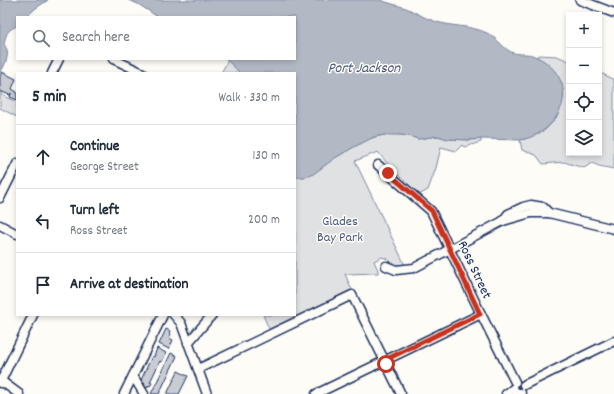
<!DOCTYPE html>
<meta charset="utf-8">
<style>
body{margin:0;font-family:Dekko,sans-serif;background:#f2f2f3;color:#1f2937}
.controls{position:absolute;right:12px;top:12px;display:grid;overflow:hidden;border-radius:0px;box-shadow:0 2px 6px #0003}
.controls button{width:36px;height:36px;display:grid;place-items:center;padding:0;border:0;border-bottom:1px solid #e0e1e3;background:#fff;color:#1f2937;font:20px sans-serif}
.stop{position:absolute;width:12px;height:12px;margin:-9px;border:3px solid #c8321e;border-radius:50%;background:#fff}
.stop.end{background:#c8321e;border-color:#fff;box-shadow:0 1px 4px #0008}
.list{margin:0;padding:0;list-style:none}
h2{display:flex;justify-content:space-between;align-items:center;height:52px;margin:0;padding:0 16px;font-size:17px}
h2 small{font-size:13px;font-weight:400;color:#747a83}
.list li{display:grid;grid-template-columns:26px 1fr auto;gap:12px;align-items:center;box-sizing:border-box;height:64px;padding:0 16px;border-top:1px solid #e0e1e3}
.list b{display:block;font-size:15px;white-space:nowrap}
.list p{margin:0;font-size:13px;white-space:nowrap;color:#747a83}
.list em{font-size:13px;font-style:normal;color:#747a83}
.icon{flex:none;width:22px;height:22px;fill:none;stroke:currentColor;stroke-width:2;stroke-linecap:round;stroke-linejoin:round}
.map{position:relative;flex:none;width:614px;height:394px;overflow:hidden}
.search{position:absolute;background:#fff;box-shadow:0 2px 6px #0003;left:16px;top:16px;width:280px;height:44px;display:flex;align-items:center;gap:10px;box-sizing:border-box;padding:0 14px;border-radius:0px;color:#747a83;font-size:15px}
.panel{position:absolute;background:#fff;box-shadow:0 2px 6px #0003;left:16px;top:72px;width:280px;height:244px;border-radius:0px}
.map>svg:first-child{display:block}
.green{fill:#e0e1e3;stroke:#7e88a0}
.water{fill:#b3b8c5;stroke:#76819c}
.building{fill:#c9ccd3;stroke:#1b2f5e}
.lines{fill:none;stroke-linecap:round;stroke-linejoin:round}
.minor-casing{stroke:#1b2f5e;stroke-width:11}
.minor{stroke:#fdfcf7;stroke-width:8}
.route{stroke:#c8321e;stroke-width:5}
.labels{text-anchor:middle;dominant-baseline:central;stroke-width:3;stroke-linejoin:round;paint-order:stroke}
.park-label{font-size:14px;fill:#4c5c7f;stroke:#fdfcf7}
.street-label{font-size:14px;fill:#1b2f5e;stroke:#fdfcf7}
.water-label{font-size:15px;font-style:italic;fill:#49587d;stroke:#fdfcf7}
</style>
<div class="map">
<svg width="614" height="394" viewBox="0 0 614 394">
<rect width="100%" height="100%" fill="#fdfcf7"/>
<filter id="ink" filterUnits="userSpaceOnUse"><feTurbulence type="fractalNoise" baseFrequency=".025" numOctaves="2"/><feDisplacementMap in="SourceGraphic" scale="8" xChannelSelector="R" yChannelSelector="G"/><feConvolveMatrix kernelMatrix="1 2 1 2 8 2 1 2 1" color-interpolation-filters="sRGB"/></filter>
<g filter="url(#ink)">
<g class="green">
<path d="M538 55 557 56 569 61V153H599V72L614 80V169L599 166 592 163 584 168 564 162 543 164 536 155 522 150 520 140 525 139 545 130 551 124 558 115 562 83 551 67 537 58Z"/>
<path d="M228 60 240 73H221Z"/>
<path d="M0 94 17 102V117L0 108Z"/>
<path d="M392 134 409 136 418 139 438 136 448 139 470 140 481 139V142L464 147 462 145 456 151 441 147 436 168 428 190 415 197 378 152 355 161 405 265H394L388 259 382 257 374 261 378 270V273L345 274 352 290 269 329 263 315H295V177H302L364 141C373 137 382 135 392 134Z"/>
</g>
<g class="water">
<path d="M0 0H48L36 8 26 17H17V26C7 30 6 34 4 44 4 44 7 49 7 50 9 57 4 67 0 73Z"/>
<path d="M128 0H380C388 3 397 5 406 8 415 12 424 18 434 21 451 27 470 25 487 33 496 37 502 47 511 52 518 55 525 53 532 55 555 63 571 87 560 110 553 126 538 137 520 140L481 139 470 140 448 139 438 136 418 139 409 136 401 135H384L374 137 354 147 335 158 312 175 306 177H295V73H240L226 59H295V17H158L138 4Z"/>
</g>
<g class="building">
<path d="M2 72 16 79 12 89 17 92V100L10 97 11 94V93L10 95 2 92V93L0 92V76Z"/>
<path d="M166 329 170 331 169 333 171 334 169 338 173 340 169 349 159 344Z"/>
<path d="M157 348 166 353 162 362 160 361 150 382 152 383 150 386 149 385 147 388 144 386 145 384 141 380 142 378 152 356 154 357Z"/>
<path d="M171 353 177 356 159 394H151Z"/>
<path d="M178 371 188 376 179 394H167Z"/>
</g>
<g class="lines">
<defs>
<g id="minor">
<path d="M580 0 614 13"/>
<path d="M113 59 143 73"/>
<path d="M52 73 59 59"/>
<path d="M378 165 431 211 481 314 515 382"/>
<path d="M0 198 17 164"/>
<path d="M503 221 508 214 523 207 531 205 543 207 549 213"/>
<path d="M0 225 17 234"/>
<path d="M386 266 396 270 414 268 503 221 531 213H549L614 229"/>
<path d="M174 315 181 323 207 394"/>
<path d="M188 343 212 315"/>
<path d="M198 369 352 295 401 394"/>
<path d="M133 376 144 394"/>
<path d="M0 380 19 394"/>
<path d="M0 383 33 315"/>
<path d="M524 385 614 341"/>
<path d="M513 389 517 393H521"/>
<path d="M124 394 163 315"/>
<path d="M316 394 481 314"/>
<path d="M506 394 513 389"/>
</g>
</defs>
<use href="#minor" class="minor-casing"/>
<use href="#minor" class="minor"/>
</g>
</g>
<g class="lines" filter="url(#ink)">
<path class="route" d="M386 364 385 360 480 314 432 211 388 173"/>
</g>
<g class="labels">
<g class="park-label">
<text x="340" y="222">Glades<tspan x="340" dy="16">Bay Park</tspan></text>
</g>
<g class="street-label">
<text transform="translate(474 270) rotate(65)">Ross Street</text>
</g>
<g class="water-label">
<text x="364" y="69">Port Jackson</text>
</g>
</g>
</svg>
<div class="controls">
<button>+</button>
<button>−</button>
<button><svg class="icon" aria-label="locate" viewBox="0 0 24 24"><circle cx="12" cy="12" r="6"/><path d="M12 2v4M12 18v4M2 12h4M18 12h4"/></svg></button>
<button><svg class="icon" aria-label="layers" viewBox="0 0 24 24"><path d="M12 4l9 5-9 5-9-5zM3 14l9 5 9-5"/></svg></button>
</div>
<div class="stop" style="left:386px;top:364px"></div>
<div class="stop end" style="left:388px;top:173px"></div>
<div class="search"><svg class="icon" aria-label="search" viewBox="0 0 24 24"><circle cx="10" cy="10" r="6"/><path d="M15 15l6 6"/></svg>Search here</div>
<section class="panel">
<h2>5 min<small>Walk · 330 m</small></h2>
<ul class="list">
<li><svg class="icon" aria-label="ahead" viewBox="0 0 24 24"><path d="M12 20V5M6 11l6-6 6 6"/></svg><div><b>Continue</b><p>George Street</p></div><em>130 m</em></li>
<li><svg class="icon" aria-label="left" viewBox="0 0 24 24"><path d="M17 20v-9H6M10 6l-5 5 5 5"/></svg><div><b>Turn left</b><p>Ross Street</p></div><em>200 m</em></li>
<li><svg class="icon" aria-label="arrive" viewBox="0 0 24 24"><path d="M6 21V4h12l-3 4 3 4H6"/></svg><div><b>Arrive at destination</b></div></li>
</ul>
</section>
</div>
